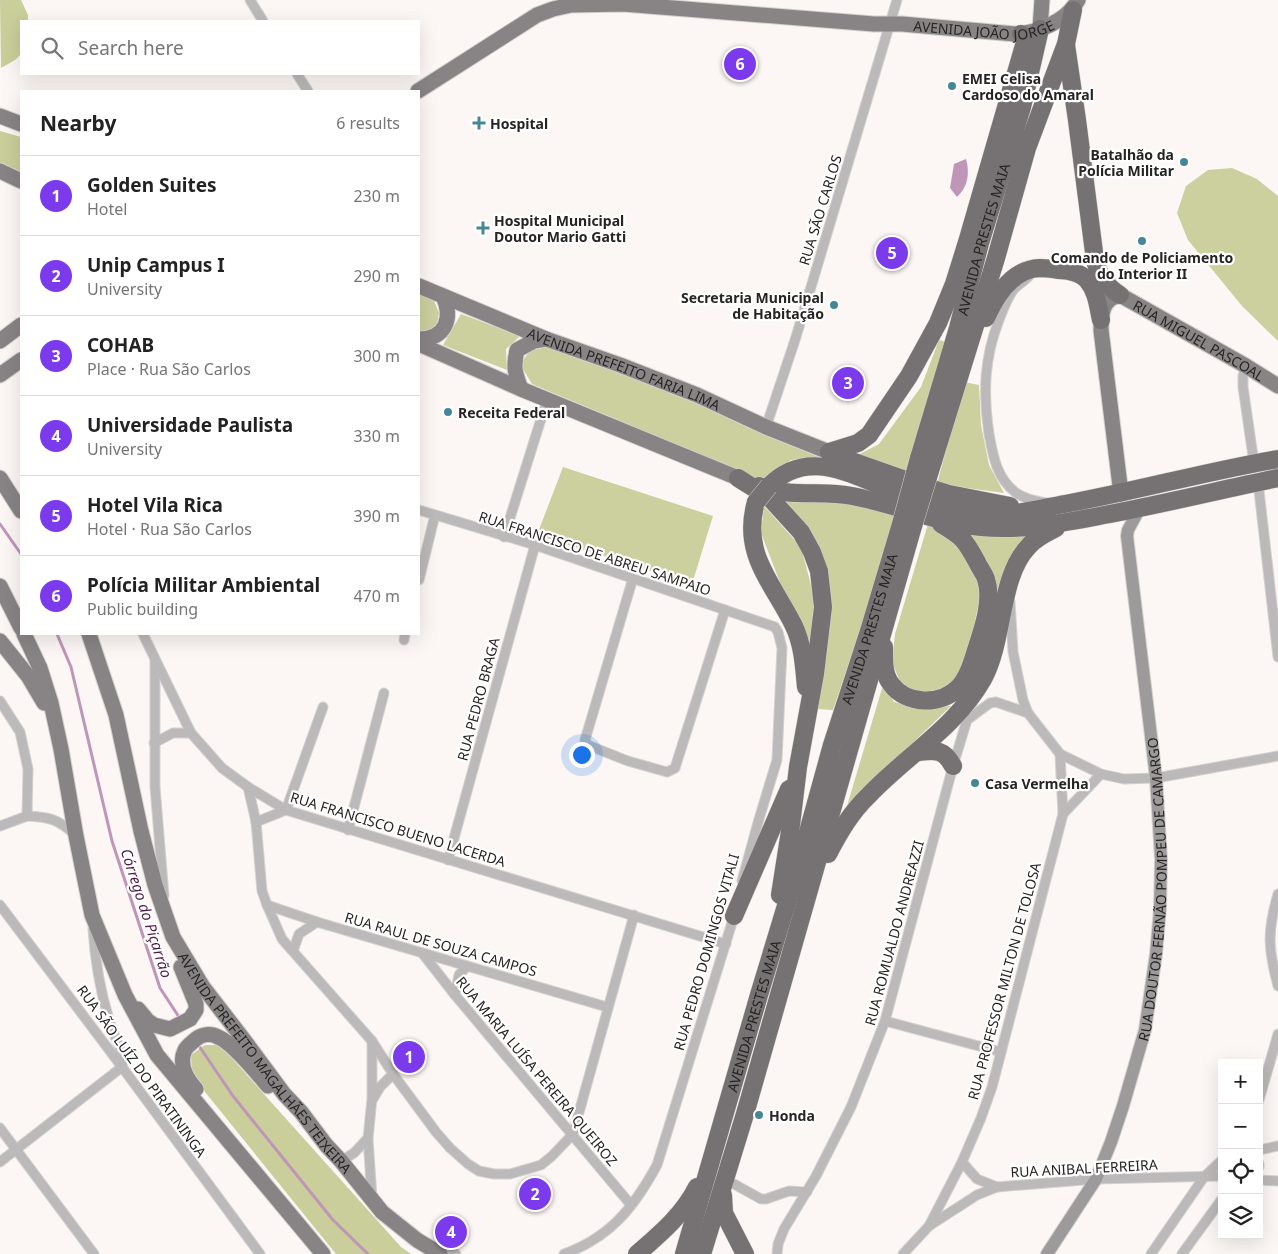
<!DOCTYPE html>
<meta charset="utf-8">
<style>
body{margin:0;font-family:"Noto Sans",sans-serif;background:#f6f6f6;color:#222}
.controls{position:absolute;right:15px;bottom:15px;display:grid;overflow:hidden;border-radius:0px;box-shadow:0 5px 20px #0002}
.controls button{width:45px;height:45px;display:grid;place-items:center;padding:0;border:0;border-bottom:1px solid #e0e0e0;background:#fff;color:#222;font:25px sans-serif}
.you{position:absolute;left:581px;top:754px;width:18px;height:18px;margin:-12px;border:4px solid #fff;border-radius:50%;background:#1a73e8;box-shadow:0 0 0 8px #1a73e833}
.badge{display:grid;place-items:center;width:32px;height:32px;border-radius:50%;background:#7c3aed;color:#fff;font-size:16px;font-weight:700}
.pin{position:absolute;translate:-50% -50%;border:2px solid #fff;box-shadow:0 1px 5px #0006}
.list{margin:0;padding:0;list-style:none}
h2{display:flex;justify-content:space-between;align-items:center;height:65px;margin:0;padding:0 20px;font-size:21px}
h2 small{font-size:16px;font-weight:400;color:#767676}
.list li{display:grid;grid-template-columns:32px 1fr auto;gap:15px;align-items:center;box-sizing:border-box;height:80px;padding:0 20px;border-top:1px solid #e0e0e0}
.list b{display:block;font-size:19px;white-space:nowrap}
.list p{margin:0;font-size:16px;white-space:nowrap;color:#767676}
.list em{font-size:16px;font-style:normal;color:#767676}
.icon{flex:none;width:28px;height:28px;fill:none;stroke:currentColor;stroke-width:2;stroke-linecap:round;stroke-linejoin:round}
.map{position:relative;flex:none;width:1278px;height:1254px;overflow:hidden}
.search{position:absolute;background:#fff;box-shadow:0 5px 20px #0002;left:20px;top:20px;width:400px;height:55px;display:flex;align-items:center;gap:12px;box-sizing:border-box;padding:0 18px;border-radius:0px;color:#767676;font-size:19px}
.panel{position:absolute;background:#fff;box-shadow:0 5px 20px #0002;left:20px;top:90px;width:400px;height:545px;border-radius:0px}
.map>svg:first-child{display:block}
.green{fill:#cbd09e}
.forest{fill:#c9ce9a}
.water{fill:#bf95b8}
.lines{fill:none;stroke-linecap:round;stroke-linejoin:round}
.stream{stroke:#bf95b8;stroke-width:3}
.street-casing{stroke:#d6d1cf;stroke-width:11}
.secondary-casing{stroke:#d6d1cf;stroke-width:14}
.primary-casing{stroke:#d6d1cf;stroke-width:17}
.highway-casing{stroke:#d6d1cf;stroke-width:19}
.street{stroke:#bbb9b9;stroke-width:9}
.secondary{stroke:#9d9a9b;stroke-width:12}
.primary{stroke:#888485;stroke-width:15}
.highway{stroke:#767172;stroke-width:18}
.highway-bridge-casing{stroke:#d6d1cf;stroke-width:19;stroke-linecap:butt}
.highway-bridge{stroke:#767172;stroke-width:18}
.poi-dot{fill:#458799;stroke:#fff;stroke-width:2}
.labels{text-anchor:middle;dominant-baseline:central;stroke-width:4.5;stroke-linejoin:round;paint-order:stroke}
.street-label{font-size:14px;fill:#272524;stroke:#fff}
.poi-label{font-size:14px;font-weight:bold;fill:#272524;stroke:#fff;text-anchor:start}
.water-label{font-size:15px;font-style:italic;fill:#501c49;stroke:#fff}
</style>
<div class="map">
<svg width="1278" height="1254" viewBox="0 0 1278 1254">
<rect width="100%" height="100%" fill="#fcf7f5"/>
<g class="green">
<path d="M1232 168 1257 179 1278 196V341L1242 306 1188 240 1177 213 1186 186 1208 170Z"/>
<path d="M419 294 434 301 439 313 437 324 428 331H419Z"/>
<path d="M461 314 520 336 506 349 507 370 443 345Z"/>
<path d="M939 340 946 342 906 472 854 457 879 444 921 387Z"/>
<path d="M549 346C641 378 730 418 819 457L791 460 761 480 532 384 520 364 530 351Z"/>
<path d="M964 382 979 385 981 425 989 465 1004 493 937 484Z"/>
<path d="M563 467 713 516 692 584 537 535Z"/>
<path d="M781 500 844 501 895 514 870 600 833 710 817 709 827 635 829 578 817 548Z"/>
<path d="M764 506 801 547 814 597 810 648 792 614 761 533Z"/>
<path d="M928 524 962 544 980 582 979 602 973 630 961 672 953 684 942 690 918 693 901 684 892 662 895 634Z"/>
<path d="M966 531 1032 535C1013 554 1001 567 997 595L984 559Z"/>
<path d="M883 685 894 702 921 708 951 706 847 806Z"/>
</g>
<g class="forest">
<path d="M0 0H21L28 15V21H21V54L15 60 1 68Z"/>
<path d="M0 131 21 137V178L0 170Z"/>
<path d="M205 1045H220L401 1247 411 1254H336L192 1076 191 1055Z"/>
</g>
<path class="water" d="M966 159C970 173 968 187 957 197L950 188 954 164Z"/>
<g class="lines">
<g class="stream">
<path d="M0 524 21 554"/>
<path d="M57 634 71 667 112 841 160 988 181 1020"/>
<path d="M197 1043 233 1096 333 1220 368 1254"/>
</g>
<defs>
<g id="street">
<path d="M250 0 263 21"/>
<path d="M297 74 308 91"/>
<path d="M1029 276C1024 281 1018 285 1014 289 1007 298 1003 310 999 320 984 359 983 392 989 434 993 455 996 477 1015 492 1024 499 1036 501 1047 503"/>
<path d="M1246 366 1243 376V387L1254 463"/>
<path d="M766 427 796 337 897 0"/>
<path d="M1258 482 1278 657"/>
<path d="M419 510 535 545 775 627 778 632 782 648 777 760 759 819 742 881"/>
<path d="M504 537 547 400"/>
<path d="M633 578 585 740 587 744 590 746 628 761 667 772 675 768 725 610"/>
<path d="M419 580 435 515"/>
<path d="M1010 601 1013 652 1023 700 1028 713 1060 754 1101 774 1124 779 1156 778 1278 756"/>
<path d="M143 634 191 733 222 768 248 787 286 810 726 944"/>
<path d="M404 640 405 634"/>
<path d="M155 660V787L164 896"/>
<path d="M0 701 20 732 28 769 27 816 0 826"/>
<path d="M154 743 173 733H191"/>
<path d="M248 787 256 822 262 891 267 905 282 939 372 1041 393 1074 436 1132 450 1148 468 1164 479 1171 494 1174H510L541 1165 552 1156 573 1134 634 915"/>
<path d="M1063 814 1101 774"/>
<path d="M27 816C49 817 58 819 74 834"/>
<path d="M256 822 286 810 323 707"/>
<path d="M348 830 384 693"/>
<path d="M448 860 535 545"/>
<path d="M1278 894C1267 931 1268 949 1278 986"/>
<path d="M0 905 122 1067 260 1254"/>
<path d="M267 905 317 922 607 1007"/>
<path d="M93 929C95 961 101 995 111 1026 115 1040 125 1052 122 1067"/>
<path d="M293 951 299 934 317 922"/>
<path d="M423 954 455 995 631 1205"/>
<path d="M455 995 459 975 467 966"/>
<path d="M885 1021 1001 1052"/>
<path d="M372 1041V1099L368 1138 372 1198"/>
<path d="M373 1099 380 1087 393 1074"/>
<path d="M1259 1100 1278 1034"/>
<path d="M0 1128 94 1254"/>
<path d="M1259 1150 1278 1146"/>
<path d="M341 1161 354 1153 368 1138"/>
<path d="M0 1162 122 1067"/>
<path d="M962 1162 977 1179 997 1187"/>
<path d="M1259 1164V1167"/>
<path d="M725 1179 761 1199H766L789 1191 807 1192"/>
<path d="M1259 1180 1278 1181"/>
<path d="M929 1226 977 1195 997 1187 1096 1179 1222 1176"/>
<path d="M437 1247 456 1254"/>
<path d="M564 1254C611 1237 634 1207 657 1165L735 913"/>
<path d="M777 1254 778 1244 784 1229 816 1176 851 1107 885 1021 953 766 967 720 990 703 996 702 1028 713"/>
<path d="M903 1254 929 1226 962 1162 981 1118 992 1087 1063 814 1060 754"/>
<path d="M1151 1254 1204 1177 1222 1160"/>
<path d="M1182 1254 1222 1199"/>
</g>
<g id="secondary">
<path id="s1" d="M1047 1254 1096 1179 1111 1142 1123 1106 1145 1030 1156 954 1160 909 1161 859 1156 778 1127 536 1128 530 1140 508"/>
</g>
<g id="primary">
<path d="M1040 29 1042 0"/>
<path id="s2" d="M418 91 537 15 553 9 571 5 623 4 874 24H902L1015 34C1038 33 1067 21 1078 0"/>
<path d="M0 116 21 124"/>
<path d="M0 171 21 181"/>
<path id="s3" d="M419 286 546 339 620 365 697 395 766 427 829 452"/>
<path d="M419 339C446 339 453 318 443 296"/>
<path d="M0 341 21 325"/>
<path d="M419 344 521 389 738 478"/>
<path d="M0 375 21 360"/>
<path d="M521 389C515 373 513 367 517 350L534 341 546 339"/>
<path d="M0 478 21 511"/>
<path id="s4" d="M1121 494 1101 330C1101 314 1102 299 1120 295L1246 366 1278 386"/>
<path d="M0 586 21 628"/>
<path d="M24 634 40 668 51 703 61 749 76 836 92 915 125 995 157 1055 323 1254"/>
<path id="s5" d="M89 634 116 715 141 831 155 885 173 937 203 987 244 1040 284 1094 301 1112 326 1145 341 1161 382 1212 417 1240 440 1254"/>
<path d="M0 641 28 676 44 703"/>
<path d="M138 1009 148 1021 154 1025 170 1029 190 1019 196 1010V1004L181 967"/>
<path d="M196 1089C187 1079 178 1064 185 1050 187 1046 193 1042 196 1039 202 1034 211 1033 218 1037 233 1043 256 1072 268 1086"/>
</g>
<g id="highway">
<path d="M1066 45 1077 120 1095 260C1099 276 1106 286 1120 295"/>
<path d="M986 318C996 295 1012 269 1040 268 1046 268 1053 269 1059 270 1069 270 1081 273 1087 280 1097 291 1098 307 1101 320"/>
<path d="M829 452 858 443 869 435 909 376 938 323 954 284 968 239 1025 42 1024 37 1021 34"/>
<path d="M843 458 917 484 949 494 1010 506"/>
<path id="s6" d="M919 458 958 328 980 243 1022 107 1040 29"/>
<path d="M933 461 996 258 1027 148 1066 44 1073 10"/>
<path d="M738 478 770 498 801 532 812 552 819 571 823 607 815 674 798 767 791 825 780 895"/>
<path d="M759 486C789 498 821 490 852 496 896 504 937 523 981 527 1022 531 1064 523 1104 515 1163 504 1220 490 1278 478"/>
<path d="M769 486C803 452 839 469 877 484 913 498 949 511 987 514 1015 516 1042 508 1070 503 1140 490 1208 471 1278 459"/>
<path d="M756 502C741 554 773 583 794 626 803 645 804 666 806 687"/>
<path d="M884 647C884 659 883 674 891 684 906 705 941 706 959 687 968 677 972 663 976 650 983 629 993 600 986 579 984 573 979 567 977 562 965 540 963 537 941 524"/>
<path d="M918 752C936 750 944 749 953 766"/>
<path d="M828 854C839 833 851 812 869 795 906 756 956 727 983 679 1004 642 999 577 1028 547 1035 538 1046 533 1056 528"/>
<path d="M734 916 789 789"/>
<path d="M723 1195 724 1213 745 1254"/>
<path d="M637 1254C660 1234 683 1215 697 1187"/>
<path id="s7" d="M684 1254 759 995 805 843 832 745 869 631 901 524"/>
<path d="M702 1254 745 1114 913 526"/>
</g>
</defs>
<use href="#street" class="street-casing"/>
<use href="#secondary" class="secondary-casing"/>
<use href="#primary" class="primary-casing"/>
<use href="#highway" class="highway-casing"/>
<use href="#street" class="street"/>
<use href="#secondary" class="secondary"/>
<use href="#primary" class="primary"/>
<use href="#highway" class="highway"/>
<defs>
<g id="highway-bridge">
<path d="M756 502 769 486"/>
<path d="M901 524 919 458"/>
<path d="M913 526 933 461"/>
</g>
</defs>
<use href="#highway-bridge" class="highway-bridge-casing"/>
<use href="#highway-bridge" class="highway-bridge"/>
</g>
<g class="poi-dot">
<circle cx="952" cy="86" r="5"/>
<path d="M476.5 115.5h5v5h5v5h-5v5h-5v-5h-5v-5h5z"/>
<circle cx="1184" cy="162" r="5"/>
<path d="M480.5 220.5h5v5h5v5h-5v5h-5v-5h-5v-5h5z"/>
<circle cx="1142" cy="241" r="5"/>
<circle cx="834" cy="305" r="5"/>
<circle cx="448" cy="412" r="5"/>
<circle cx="975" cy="783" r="5"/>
<circle cx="759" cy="1115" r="5"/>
</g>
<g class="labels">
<g class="street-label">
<text stroke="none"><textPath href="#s2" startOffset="591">AVENIDA JOÃO JORGE</textPath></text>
<text transform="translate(820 210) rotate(-73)">RUA SÃO CARLOS</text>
<text stroke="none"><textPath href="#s6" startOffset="228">AVENIDA PRESTES MAIA</textPath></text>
<text stroke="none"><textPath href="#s4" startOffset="300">RUA MIGUEL PASCOAL</textPath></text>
<text stroke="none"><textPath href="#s3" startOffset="221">AVENIDA PREFEITO FARIA LIMA</textPath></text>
<text transform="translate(595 553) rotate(18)">RUA FRANCISCO DE ABREU SAMPAIO</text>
<text stroke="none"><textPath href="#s7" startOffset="652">AVENIDA PRESTES MAIA</textPath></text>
<text transform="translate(478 699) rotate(-75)">RUA PEDRO BRAGA</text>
<text transform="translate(398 829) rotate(17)">RUA FRANCISCO BUENO LACERDA</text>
<text stroke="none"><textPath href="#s1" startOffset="388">RUA DOUTOR FERNÃO POMPEU DE CAMARGO</textPath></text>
<text transform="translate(894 933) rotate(-75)">RUA ROMUALDO ANDREAZZI</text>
<text transform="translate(441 944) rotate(16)">RUA RAUL DE SOUZA CAMPOS</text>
<text transform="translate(706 952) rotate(-74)">RUA PEDRO DOMINGOS VITALI</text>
<text transform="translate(1004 981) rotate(-75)">RUA PROFESSOR MILTON DE TOLOSA</text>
<text stroke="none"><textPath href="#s7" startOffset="248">AVENIDA PRESTES MAIA</textPath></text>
<text stroke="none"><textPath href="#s5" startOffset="471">AVENIDA PREFEITO MAGALHÃES TEIXEIRA</textPath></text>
<text transform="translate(142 1071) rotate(54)">RUA SÃO LUÍZ DO PIRATININGA</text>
<text transform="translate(537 1071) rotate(50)">RUA MARIA LUÍSA PEREIRA QUEIROZ</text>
<text transform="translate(1084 1168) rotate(-3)">RUA ANIBAL FERREIRA</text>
</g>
<g class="poi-label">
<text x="962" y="78">EMEI Celisa<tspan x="962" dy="16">Cardoso do Amaral</tspan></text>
<text x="490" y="123">Hospital</text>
<text x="1174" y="154" text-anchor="end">Batalhão da<tspan x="1174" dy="16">Polícia Militar</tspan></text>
<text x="494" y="220">Hospital Municipal<tspan x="494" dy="16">Doutor Mario Gatti</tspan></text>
<text x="1142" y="257" text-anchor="middle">Comando de Policiamento<tspan x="1142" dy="16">do Interior II</tspan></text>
<text x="824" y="297" text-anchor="end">Secretaria Municipal<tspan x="824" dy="16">de Habitação</tspan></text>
<text x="458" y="412">Receita Federal</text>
<text x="985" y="783">Casa Vermelha</text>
<text x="769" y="1115">Honda</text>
</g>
<g class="water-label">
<text transform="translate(147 913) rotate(72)">Córrego do Piçarrão</text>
</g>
</g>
</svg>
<div class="controls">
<button>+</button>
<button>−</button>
<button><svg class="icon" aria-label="locate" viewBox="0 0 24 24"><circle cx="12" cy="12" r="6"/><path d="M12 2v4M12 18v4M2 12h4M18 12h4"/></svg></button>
<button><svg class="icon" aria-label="layers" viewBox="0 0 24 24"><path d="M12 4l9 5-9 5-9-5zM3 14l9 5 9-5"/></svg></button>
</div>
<div class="you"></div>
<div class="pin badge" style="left:409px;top:1057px">1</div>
<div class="pin badge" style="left:535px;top:1194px">2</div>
<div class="pin badge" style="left:848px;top:383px">3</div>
<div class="pin badge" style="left:451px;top:1232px">4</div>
<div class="pin badge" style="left:892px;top:253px">5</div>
<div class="pin badge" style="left:740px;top:64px">6</div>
<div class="search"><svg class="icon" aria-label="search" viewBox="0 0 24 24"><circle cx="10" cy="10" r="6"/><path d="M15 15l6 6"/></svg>Search here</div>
<section class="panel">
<h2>Nearby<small>6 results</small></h2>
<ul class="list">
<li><span class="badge">1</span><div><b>Golden Suites</b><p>Hotel</p></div><em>230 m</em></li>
<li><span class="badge">2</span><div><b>Unip Campus I</b><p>University</p></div><em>290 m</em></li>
<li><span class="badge">3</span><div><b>COHAB</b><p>Place · Rua São Carlos</p></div><em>300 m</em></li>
<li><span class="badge">4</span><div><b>Universidade Paulista</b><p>University</p></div><em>330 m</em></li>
<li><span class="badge">5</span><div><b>Hotel Vila Rica</b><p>Hotel · Rua São Carlos</p></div><em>390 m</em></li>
<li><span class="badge">6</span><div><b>Polícia Militar Ambiental</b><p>Public building</p></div><em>470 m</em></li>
</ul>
</section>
</div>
